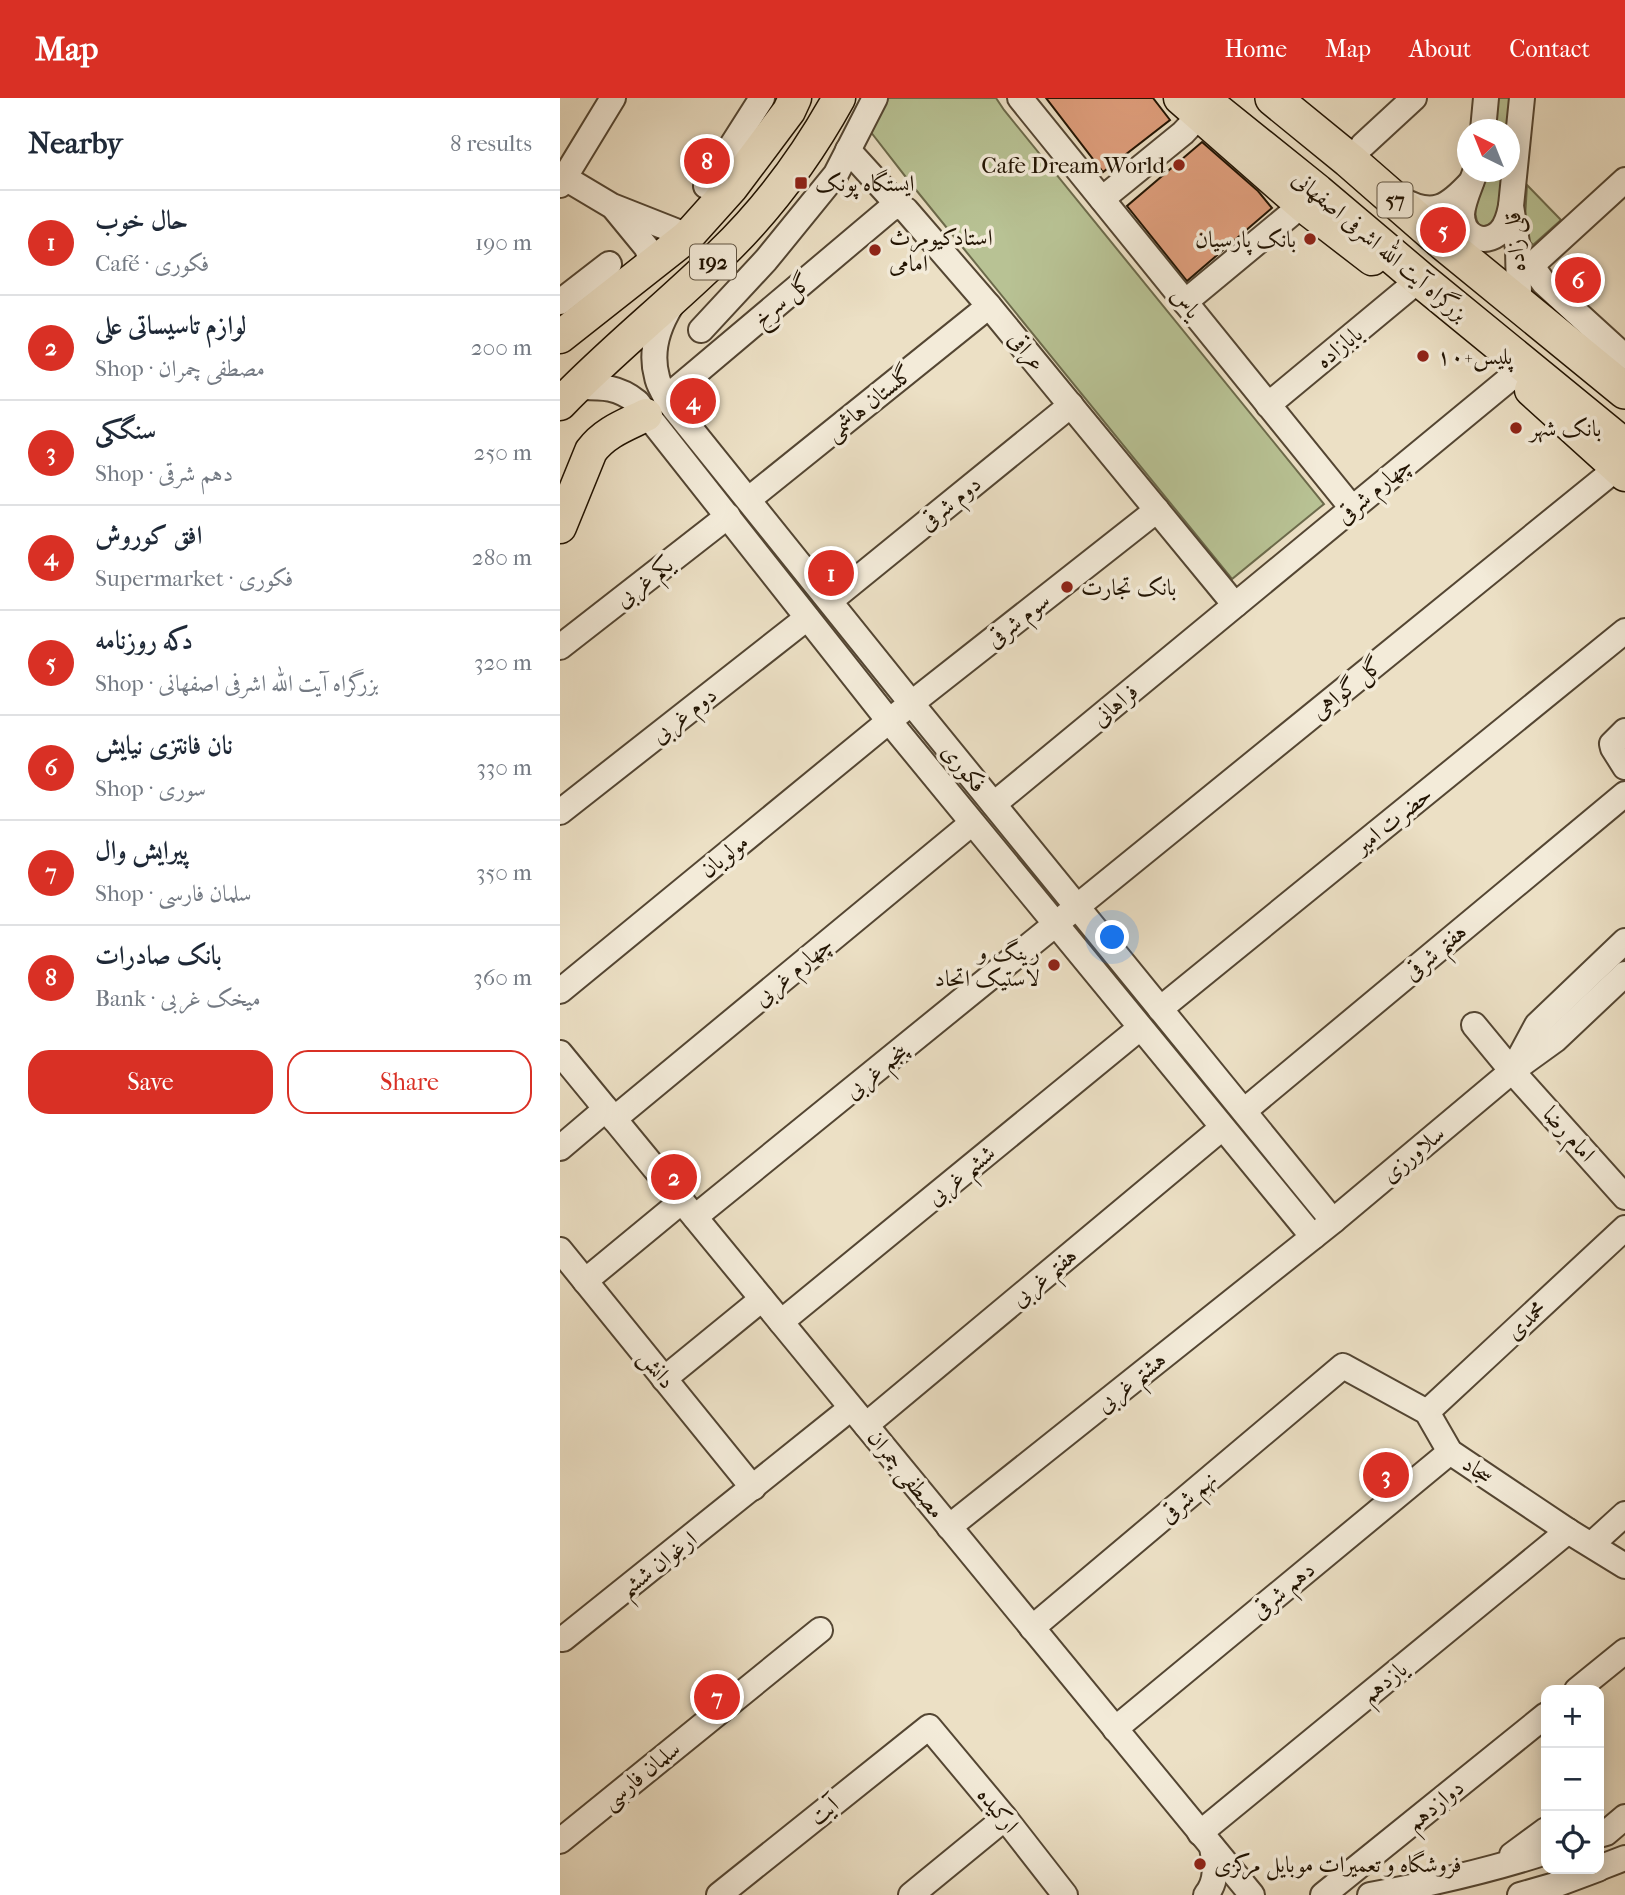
<!DOCTYPE html>
<meta charset="utf-8">
<style>
body{margin:0;font-family:"IM FELL French Canon",Amiri,serif;background:#f2f2f3;color:#1f2937}
.controls{position:absolute;right:21px;bottom:21px;display:grid;overflow:hidden;border-radius:14px;box-shadow:0 4px 18px #0003}
.controls button{width:63px;height:63px;display:grid;place-items:center;padding:0;border:0;border-bottom:2px solid #e0e1e3;background:#fff;color:#1f2937;font:35px sans-serif}
.compass{position:absolute;left:897px;top:21px;width:63px;height:63px;border-radius:50%;background:#fff;box-shadow:0 4px 18px #0003;rotate:317deg}
.you{position:absolute;left:553px;top:840px;width:24px;height:24px;margin:-18px;border:5px solid #fff;border-radius:50%;background:#1a73e8;box-shadow:0 0 0 10px #1a73e833}
.badge{display:grid;place-items:center;width:46px;height:46px;border-radius:50%;background:#d93025;color:#fff;font-size:23px;font-weight:700}
.pin{position:absolute;translate:-50% -50%;border:4px solid #fff;box-shadow:0 2px 7px #0006}
.list{margin:0;padding:0;list-style:none}
h2{display:flex;justify-content:space-between;align-items:center;height:91px;margin:0;padding:0 28px;font-size:30px}
h2 small{font-size:23px;font-weight:400;color:#747a83}
.list li{display:grid;grid-template-columns:46px 1fr auto;gap:21px;align-items:center;box-sizing:border-box;height:105px;padding:0 28px;border-top:2px solid #e0e1e3}
.list b{display:block;font-size:26px;white-space:nowrap}
.list p{margin:0;font-size:23px;white-space:nowrap;color:#747a83}
.list em{font-size:23px;font-style:normal;color:#747a83}
.actions{display:flex;gap:14px;padding:21px 28px}
.actions a{flex:1;padding:16px 0;border:2px solid #d93025;border-radius:21px;text-align:center;font-size:24px;color:#d93025}
.actions .main{background:#d93025;color:#fff}
.icon{flex:none;width:38px;height:38px;fill:none;stroke:currentColor;stroke-width:2;stroke-linecap:round;stroke-linejoin:round}
.map{position:relative;flex:none;width:1065px;height:1797px;overflow:hidden}
header{display:flex;align-items:center;gap:42px;box-sizing:border-box;height:98px;padding:0 35px;background:#d93025;color:#fff}
header strong{font-size:33px}
nav{display:flex;gap:38px;margin-inline-start:auto;font-size:24px}
main{display:flex}
aside{flex:1;background:#fff}
.map>svg:first-child{display:block}
.green{fill:#b8c294;stroke:#6c6a4b;stroke-width:2}
.building{fill:#df9e7c;stroke:#211302;stroke-width:2}
.lines{fill:none;stroke-linecap:round;stroke-linejoin:round}
.minor-casing{stroke:#544633;stroke-width:28}
.major-casing{stroke:#211302;stroke-width:35}
.highway-casing{stroke:#211302;stroke-width:38}
.minor{stroke:#f3ebd9;stroke-width:24}
.major{stroke:#ece0c5;stroke-width:32}
.highway{stroke:#ece0c5;stroke-width:35}
.poi-dot{fill:#8f2418;stroke:#f3ebd9;stroke-width:2.5}
.labels{text-anchor:middle;dominant-baseline:central;stroke-width:7;stroke-linejoin:round;paint-order:stroke}
.shield{fill:#f3ebd9;stroke:#605442;stroke-width:2}
.shield-label{font-size:21px;font-weight:bold;fill:#211302}
.poi-label{font-size:23px;fill:#211302;stroke:#f3ebd9;text-anchor:start}
.street-label{font-size:23px;fill:#211302;stroke:#f3ebd9}
</style>
<header>
<strong>Map</strong>
<nav><a>Home</a><a>Map</a><a>About</a><a>Contact</a></nav>
</header>
<main>
<aside>
<h2>Nearby<small>8 results</small></h2>
<ul class="list">
<li><span class="badge">1</span><div><b>حال خوب</b><p>Café · فکوری</p></div><em>190 m</em></li>
<li><span class="badge">2</span><div><b>لوازم تاسیساتی علی</b><p>Shop · مصطفی چمران</p></div><em>200 m</em></li>
<li><span class="badge">3</span><div><b>سنگکی</b><p>Shop · دهم شرقی</p></div><em>250 m</em></li>
<li><span class="badge">4</span><div><b>افق کوروش</b><p>Supermarket · فکوری</p></div><em>280 m</em></li>
<li><span class="badge">5</span><div><b>دکه روزنامه</b><p>Shop · بزرگراه آیت الله اشرفی اصفهانی</p></div><em>320 m</em></li>
<li><span class="badge">6</span><div><b>نان فانتزی نیایش</b><p>Shop · سوری</p></div><em>330 m</em></li>
<li><span class="badge">7</span><div><b>پیرایش وال</b><p>Shop · سلمان فارسی</p></div><em>350 m</em></li>
<li><span class="badge">8</span><div><b>بانک صادرات</b><p>Bank · میخک غربی</p></div><em>360 m</em></li>
</ul>
<div class="actions"><a class="main">Save</a><a>Share</a></div>
</aside>
<div class="map">
<svg width="1065" height="1797" viewBox="0 0 1065 1797">
<rect width="100%" height="100%" fill="#ece0c5"/>
<filter id="stains"><feTurbulence type="fractalNoise" baseFrequency=".00286" numOctaves="4"/><feColorMatrix values="0 0 0 0 .2 0 0 0 0 .09 0 0 0 0 .02 0 0 0 .5 -.17"/></filter>
<radialGradient id="worn" r=".72"><stop offset=".6" stop-color="#630" stop-opacity="0"/><stop offset="1" stop-color="#630" stop-opacity=".3"/></radialGradient>
<g class="green">
<path d="M328 0H436L444 12 764 406 672 481 352 87 310 33V22Z"/>
<path d="M938 0H951L948 31 935 32Z"/>
<path d="M925 74H944L939 123 923 132C907 117 920 91 925 74Z"/>
<path d="M967 87 1001 122 973 147 964 137Z"/>
</g>
<g class="building">
<path d="M486 0H593L610 22 543 74Z"/>
<path d="M642 44 698 93 712 110 627 183 567 108Z"/>
</g>
<g class="lines">
<defs>
<g id="minor">
<path d="M460 0 792 410"/>
<path d="M923 32 926 0"/>
<path d="M803 47 854 0"/>
<path d="M288 52 338 107 346 112 429 208 675 507"/>
<path d="M915 74C911 87 903 102 902 116 902 138 924 149 940 134 947 127 949 118 951 108"/>
<path d="M0 77 52 108 128 138"/>
<path d="M0 87 53 0"/>
<path d="M146 88 202 0"/>
<path d="M542 101 623 35 639 18"/>
<path d="M841 101C873 120 888 109 911 84"/>
<path d="M55 111 87 150 92 166"/>
<path d="M971 167 984 185 1065 259"/>
<path d="M959 179 1065 82"/>
<path d="M0 204 49 166"/>
<path d="M625 204 742 107"/>
<path d="M956 204 959 196 958 151 951 108 962 0"/>
<path d="M111 208C98 229 90 254 97 279 98 286 103 293 106 300L352 606 773 1123"/>
<path d="M141 232 206 162 276 76 315 0"/>
<path d="M17 289C41 289 57 288 77 304L329 623 753 1139"/>
<path d="M106 300 329 112 338 107"/>
<path d="M708 307 849 190"/>
<path d="M189 401 429 208"/>
<path d="M270 503 511 307"/>
<path d="M0 549 168 418"/>
<path d="M1065 633 1052 646 1053 650 1065 669"/>
<path d="M434 706 954 277"/>
<path d="M0 714 247 520"/>
<path d="M0 893 329 623 597 412"/>
<path d="M600 911 1065 533"/>
<path d="M914 927 952 973 1065 1099"/>
<path d="M0 955 692 1797"/>
<path d="M956 966 977 927 1065 843"/>
<path d="M684 1013 1065 696"/>
<path d="M54 1021 412 725"/>
<path d="M0 1050 46 1011"/>
<path d="M135 1119 1057 370"/>
<path d="M0 1152 193 1390"/>
<path d="M25 1183 122 1103"/>
<path d="M221 1224 580 930"/>
<path d="M104 1281 202 1201"/>
<path d="M867 1314 1065 1130"/>
<path d="M306 1327 662 1030"/>
<path d="M389 1429 773 1123 952 973 995 942 1065 876"/>
<path d="M1032 1446 1065 1416"/>
<path d="M472 1530 783 1268 867 1314 890 1354 1008 1433 1065 1468"/>
<path d="M3 1541 291 1310"/>
<path d="M1017 1592 1065 1553"/>
<path d="M555 1631 890 1354"/>
<path d="M640 1735 1008 1433"/>
<path d="M1039 1737 1046 1735 1065 1719"/>
<path d="M0 1743 260 1532"/>
<path d="M952 1757 986 1732"/>
<path d="M1039 1770 1065 1760"/>
<path d="M159 1797 369 1629 445 1720 505 1797"/>
<path d="M351 1797 445 1720"/>
<path d="M646 1797C658 1782 655 1767 652 1749"/>
<path d="M763 1797 986 1617"/>
<path d="M810 1797C870 1786 928 1773 986 1754"/>
<path d="M960 1797 995 1787 1038 1771"/>
</g>
<g id="major">
<path d="M620 0 742 107 812 161"/>
<path d="M0 239 128 138 172 89 229 13 235 0"/>
<path d="M971 292 1065 377"/>
<path d="M0 306C51 253 108 208 160 157 208 111 247 58 279 0"/>
<path d="M0 429 31 353C45 334 66 327 86 317"/>
</g>
<g id="highway">
<path d="M640 0 757 94 861 182 1065 349"/>
<path d="M713 0 789 62 884 145 1065 293"/>
</g>
</defs>
<use href="#minor" class="minor-casing"/>
<use href="#major" class="major-casing"/>
<use href="#highway" class="highway-casing"/>
<use href="#minor" class="minor"/>
<use href="#major" class="major"/>
<use href="#highway" class="highway"/>
</g>
<g class="poi-dot">
<circle cx="619" cy="67" r="7"/>
<rect x="234" y="78" width="14" height="14" rx="3.5"/>
<circle cx="750" cy="141" r="7"/>
<circle cx="315" cy="152" r="7"/>
<circle cx="863" cy="258" r="7"/>
<circle cx="956" cy="330" r="7"/>
<circle cx="507" cy="489" r="7"/>
<circle cx="494" cy="867" r="7"/>
<circle cx="640" cy="1766" r="7"/>
</g>
<g class="labels">
<g class="shield">
<rect x="817.5" y="84.5" width="35" height="35" rx="5"/>
<rect x="130" y="146.5" width="46" height="35" rx="5"/>
</g>
<g class="shield-label">
<text x="835" y="102">57</text>
<text x="153" y="164">192</text>
</g>
<g class="poi-label">
<text x="605" y="67" text-anchor="end">Cafe Dream World</text>
<text x="255" y="85">ایستگاه پونک</text>
<text x="329" y="139">استادکیومرث<tspan x="329" dy="26">امامی</tspan></text>
<text x="736" y="141" text-anchor="end">بانک پارسیان</text>
<text x="877" y="258">پلیس+۱۰</text>
<text x="970" y="330">بانک شهر</text>
<text x="521" y="489">بانک تجارت</text>
<text x="480" y="854" text-anchor="end">رینگ و<tspan x="480" dy="26">لاستیک اتحاد</tspan></text>
<text x="654" y="1766">فروشگاه و تعمیرات موبایل مرکزی</text>
</g>
<g class="street-label">
<text transform="translate(955 144) rotate(-95)">قلی زاده</text>
<text transform="translate(820 148) rotate(40)">بزرگراه آیت الله اشرفی اصفهانی</text>
<text transform="translate(222 202) rotate(-40)">گل سرخ</text>
<text transform="translate(626 205) rotate(51)">یاس</text>
<text transform="translate(779 249) rotate(-39)">بابازاده</text>
<text transform="translate(467 253) rotate(51)">عراقی</text>
<text transform="translate(309 305) rotate(-39)">گلستان هاشمی</text>
<text transform="translate(814 392) rotate(-40)">چهارم شرقی</text>
<text transform="translate(390 405) rotate(-39)">دوم شرقی</text>
<text transform="translate(84 484) rotate(-38)">یکم غربی</text>
<text transform="translate(458 522) rotate(-38)">سوم شرقی</text>
<text transform="translate(787 590) rotate(-39)">گل گواهی</text>
<text transform="translate(555 607) rotate(-40)">فراهانی</text>
<text transform="translate(124 617) rotate(-38)">دوم غربی</text>
<text transform="translate(404 670) rotate(51)">فکوری</text>
<text transform="translate(833 722) rotate(-39)">حضرت امیر</text>
<text transform="translate(164 758) rotate(-39)">مولویان</text>
<text transform="translate(875 854) rotate(-40)">هفتم شرقی</text>
<text transform="translate(233 873) rotate(-40)">چهارم غربی</text>
<text transform="translate(316 973) rotate(-39)">پنجم غربی</text>
<text transform="translate(1009 1036) rotate(48)">امام رضا</text>
<text transform="translate(853 1056) rotate(-40)">سلاورزی</text>
<text transform="translate(401 1077) rotate(-39)">ششم غربی</text>
<text transform="translate(484 1179) rotate(-40)">هفتم غربی</text>
<text transform="translate(966 1222) rotate(-43)">محمدی</text>
<text transform="translate(97 1271) rotate(51)">دانش</text>
<text transform="translate(571 1284) rotate(-39)">هشتم غربی</text>
<text transform="translate(918 1372) rotate(34)">سجاد</text>
<text transform="translate(346 1376) rotate(51)">مصطفی چمران</text>
<text transform="translate(628 1399) rotate(-40)">نهم شرقی</text>
<text transform="translate(98 1466) rotate(-38)">ارغوان ششم</text>
<text transform="translate(723 1492) rotate(-40)">دهم شرقی</text>
<text transform="translate(824 1584) rotate(-39)">یازدهم</text>
<text transform="translate(81 1677) rotate(-39)">سلمان فارسی</text>
<text transform="translate(875 1707) rotate(-39)">دوازدهم</text>
<text transform="translate(438 1712) rotate(51)">ارکیده</text>
<text transform="translate(264 1713) rotate(-39)">آیت</text>
</g>
</g>
<rect width="100%" height="100%" filter="url(#stains)"/>
<rect width="100%" height="100%" fill="url(#worn)"/>
</svg>
<div class="controls">
<button>+</button>
<button>−</button>
<button><svg class="icon" aria-label="locate" viewBox="0 0 24 24"><circle cx="12" cy="12" r="6"/><path d="M12 2v4M12 18v4M2 12h4M18 12h4"/></svg></button>
</div>
<svg class="compass" viewBox="-18 -18 36 36"><path d="M0-13l5 13h-10z" fill="#e53935"/><path d="M0 13l5-13h-10z" fill="#747a83"/></svg>
<div class="you"></div>
<div class="pin badge" style="left:271px;top:475px">1</div>
<div class="pin badge" style="left:114px;top:1079px">2</div>
<div class="pin badge" style="left:826px;top:1377px">3</div>
<div class="pin badge" style="left:133px;top:303px">4</div>
<div class="pin badge" style="left:883px;top:132px">5</div>
<div class="pin badge" style="left:1018px;top:182px">6</div>
<div class="pin badge" style="left:157px;top:1599px">7</div>
<div class="pin badge" style="left:147px;top:63px">8</div>
</div>
</main>
